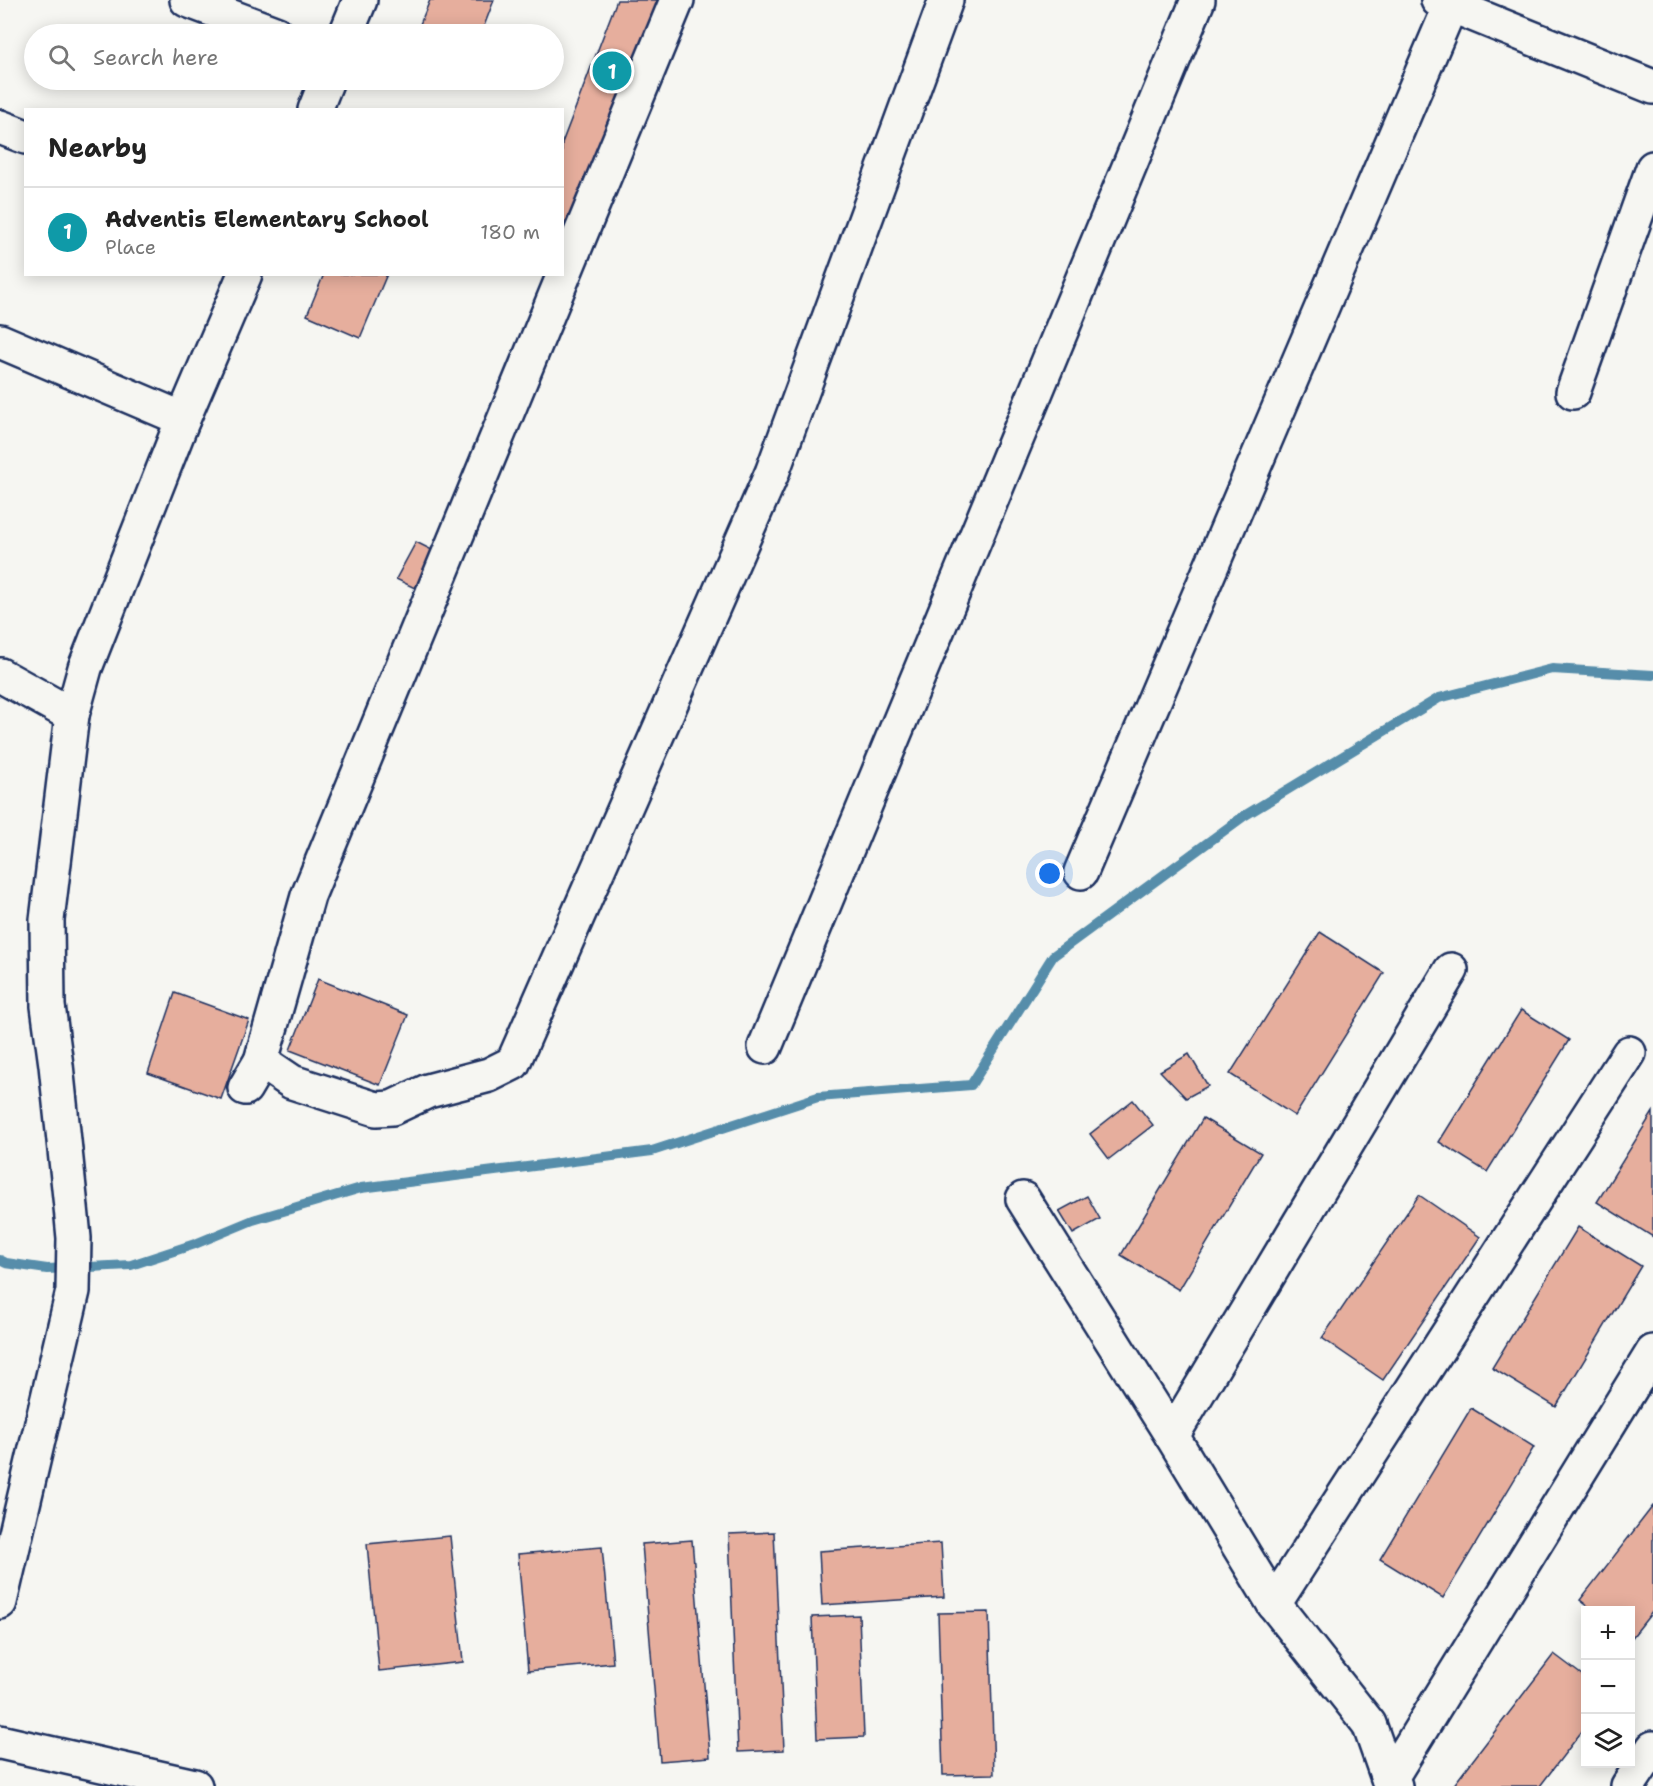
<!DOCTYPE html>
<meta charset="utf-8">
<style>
body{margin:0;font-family:"Shantell Sans",sans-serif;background:#f6f6f6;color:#222}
.controls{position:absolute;right:18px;bottom:18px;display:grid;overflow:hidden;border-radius:0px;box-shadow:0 3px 15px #0003}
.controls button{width:54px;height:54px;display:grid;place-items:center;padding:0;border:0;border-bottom:2px solid #e0e0e0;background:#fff;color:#222;font:30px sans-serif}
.you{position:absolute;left:1050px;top:874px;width:21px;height:21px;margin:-15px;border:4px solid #fff;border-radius:50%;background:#1a73e8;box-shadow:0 0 0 9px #1a73e833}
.badge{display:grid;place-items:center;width:39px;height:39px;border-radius:50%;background:#db2777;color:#fff;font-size:20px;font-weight:700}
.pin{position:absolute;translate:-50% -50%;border:3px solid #fff;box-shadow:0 2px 6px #0006}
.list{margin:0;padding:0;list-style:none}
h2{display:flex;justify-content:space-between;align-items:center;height:78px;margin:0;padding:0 24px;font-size:26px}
h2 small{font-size:20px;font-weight:400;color:#767676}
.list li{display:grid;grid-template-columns:39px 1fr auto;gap:18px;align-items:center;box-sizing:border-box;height:90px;padding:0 24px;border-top:2px solid #e0e0e0}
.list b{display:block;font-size:22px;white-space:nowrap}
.list p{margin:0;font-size:20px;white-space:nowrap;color:#767676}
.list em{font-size:20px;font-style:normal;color:#767676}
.icon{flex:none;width:33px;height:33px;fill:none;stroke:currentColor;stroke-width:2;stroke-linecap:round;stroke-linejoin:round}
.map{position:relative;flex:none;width:1653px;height:1786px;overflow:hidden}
.search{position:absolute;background:#fff;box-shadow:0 3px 15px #0003;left:24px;top:24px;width:540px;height:66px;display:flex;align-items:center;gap:15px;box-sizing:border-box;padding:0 21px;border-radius:33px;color:#767676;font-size:22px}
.panel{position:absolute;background:#fff;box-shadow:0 3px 15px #0003;left:24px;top:108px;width:540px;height:168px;border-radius:0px}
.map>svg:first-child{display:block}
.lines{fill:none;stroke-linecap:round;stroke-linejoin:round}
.stream{stroke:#568daa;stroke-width:10}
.building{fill:#e6ae9d;stroke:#1b2f5e;stroke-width:1.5}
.minor-casing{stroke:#1b2f5e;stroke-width:38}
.minor{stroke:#f6f6f2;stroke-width:33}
</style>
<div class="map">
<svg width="1653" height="1786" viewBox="0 0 1653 1786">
<rect width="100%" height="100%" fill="#f6f6f2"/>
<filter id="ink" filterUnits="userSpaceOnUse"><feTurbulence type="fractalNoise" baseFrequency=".0167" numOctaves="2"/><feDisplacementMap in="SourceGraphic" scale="12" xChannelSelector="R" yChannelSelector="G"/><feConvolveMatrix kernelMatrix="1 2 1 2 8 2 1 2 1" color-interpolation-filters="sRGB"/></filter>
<g filter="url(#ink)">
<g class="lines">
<path class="stream" d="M0 1260 6 1263 47 1269 131 1265 195 1244 253 1220 361 1188 652 1151 818 1097 971 1085 1053 956 1244 816 1439 698 1552 669 1653 675"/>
</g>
<g class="building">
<path d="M430 0H494L481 34H416Z"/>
<path d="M617 0H661L570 236 562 233V143Z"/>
<path d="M324 274H387L360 338 307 315Z"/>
<path d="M416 542 440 554 421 591 396 579Z"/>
<path d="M1320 932 1384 973 1295 1116 1230 1074Z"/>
<path d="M318 979 408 1015 380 1085 290 1050Z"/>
<path d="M175 993 249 1020 221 1099 148 1073Z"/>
<path d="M1521 1010 1569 1040 1487 1172 1439 1142Z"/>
<path d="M1189 1054 1208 1086 1186 1098 1160 1071Z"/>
<path d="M1133 1100 1153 1125 1109 1159 1090 1134Z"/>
<path d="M1653 1112V1237L1597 1202Z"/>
<path d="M1203 1118 1261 1153 1179 1290 1121 1255Z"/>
<path d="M1419 1195 1480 1237 1383 1380 1322 1338Z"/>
<path d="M1087 1196 1100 1219 1073 1234 1059 1211Z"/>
<path d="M1578 1227 1641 1266 1556 1407 1492 1368Z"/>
<path d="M1471 1408 1534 1447 1443 1598 1380 1559Z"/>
<path d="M1653 1506V1611L1630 1640V1610H1593L1580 1600Z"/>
<path d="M774 1532 784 1750 738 1752 729 1534Z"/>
<path d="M450 1536 463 1662 379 1671 367 1544Z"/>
<path d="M692 1540 710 1757 660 1761 642 1544Z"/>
<path d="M941 1543 944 1597 822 1605 819 1551Z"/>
<path d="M602 1547 613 1663 528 1671 518 1554Z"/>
<path d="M989 1612 994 1774 943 1775 938 1613Z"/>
<path d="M859 1615 864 1737 817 1739 812 1617Z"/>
<path d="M1554 1654 1586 1678V1726L1540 1786H1453Z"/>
</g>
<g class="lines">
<defs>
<g id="minor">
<path d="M187 0 277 34"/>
<path d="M1438 0 1653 87"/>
<path d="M346 34 360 0"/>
<path d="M315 110 327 80"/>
<path d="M0 127 26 137"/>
<path d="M0 341 183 419"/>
<path d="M1573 392 1653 168"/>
<path d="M0 675 72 715"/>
<path d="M1081 872 1453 0"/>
<path d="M765 1047 1198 0"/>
<path d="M261 1061 292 1082 376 1109 392 1108 428 1091 489 1075 513 1063 772 473 946 0"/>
<path d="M245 1088 261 1061 308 896 677 0"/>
<path d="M1023 1199 1172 1436 1274 1604 1369 1724 1389 1781 1395 1786"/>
<path d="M1172 1436 1451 970"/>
<path d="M0 1602 73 1291 74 1238 71 1207 56 1065 48 1006 47 920 72 715 85 668 183 419 245 274"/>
<path d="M1274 1604 1629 1053"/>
<path d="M0 1742 195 1786"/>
<path d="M1389 1781 1653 1352"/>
<path d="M1628 1786 1653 1748"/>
</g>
</defs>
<use href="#minor" class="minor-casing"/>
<use href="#minor" class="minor"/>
</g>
</g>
</svg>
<div class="controls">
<button>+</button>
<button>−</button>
<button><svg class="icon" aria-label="layers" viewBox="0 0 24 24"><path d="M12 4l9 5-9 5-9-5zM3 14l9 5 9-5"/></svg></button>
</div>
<div class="you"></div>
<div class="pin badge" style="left:612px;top:71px;background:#0f9aa8">1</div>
<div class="search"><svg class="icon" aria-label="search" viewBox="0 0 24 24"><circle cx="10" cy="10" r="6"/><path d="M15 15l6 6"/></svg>Search here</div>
<section class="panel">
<h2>Nearby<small></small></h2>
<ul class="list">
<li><span class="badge" style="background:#0f9aa8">1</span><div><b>Adventis Elementary School</b><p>Place</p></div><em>180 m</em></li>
</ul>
</section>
</div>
